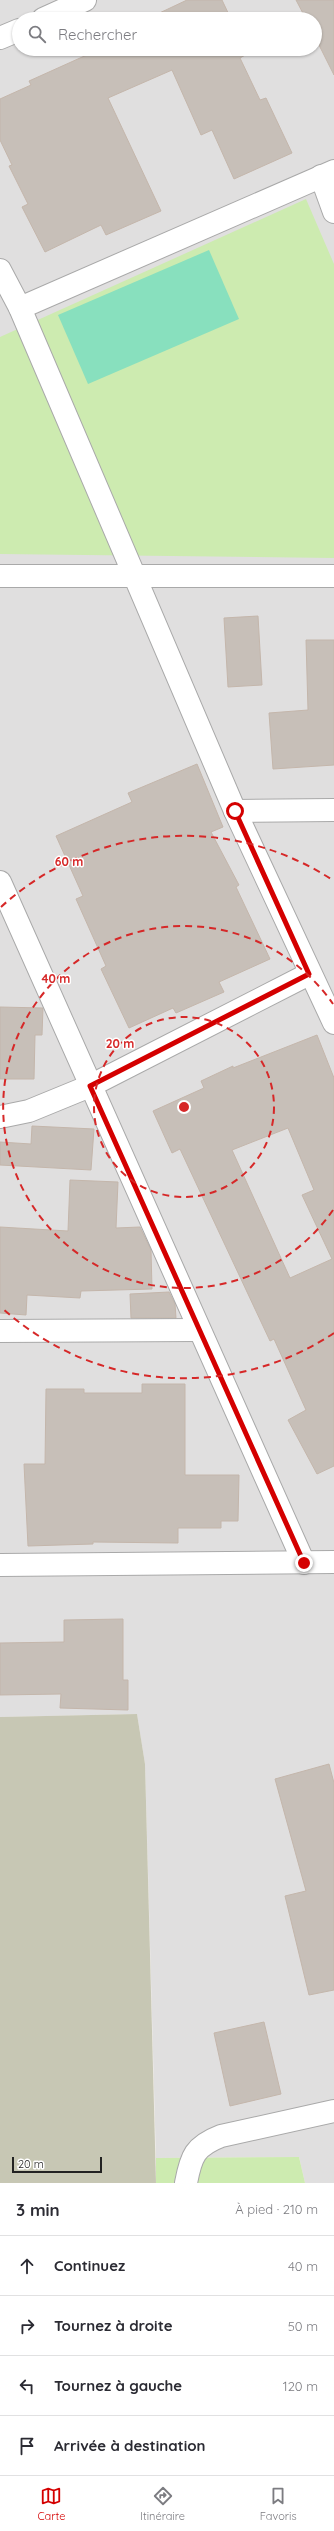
<!DOCTYPE html>
<html lang="fr">
<meta charset="utf-8">
<style>
body{margin:0;font-family:Quicksand,sans-serif;background:#f2f2f3;color:#2b2b33}
.scale{position:absolute;left:12px;bottom:10px;width:90px;box-sizing:border-box;padding-left:4px;border:2px solid #222;border-top:0;font-size:11px;line-height:14px;white-space:nowrap;color:#222;-webkit-text-stroke:3px #fff;paint-order:stroke}
.stop{position:absolute;width:12px;height:12px;margin:-9px;border:3px solid #d40000;border-radius:50%;background:#fff}
.stop.end{background:#d40000;border-color:#fff;box-shadow:0 1px 4px #0008}
.list{margin:0;padding:0;list-style:none}
h2{display:flex;justify-content:space-between;align-items:center;height:52px;margin:0;padding:0 16px;font-size:17px}
h2 small{font-size:13px;font-weight:400;color:#7c7c81}
.list li{display:grid;grid-template-columns:26px 1fr auto;gap:12px;align-items:center;box-sizing:border-box;height:60px;padding:0 16px;border-top:1px solid #e1e1e2}
.list b{display:block;font-size:15px;white-space:nowrap}
.list em{font-size:13px;font-style:normal;color:#7c7c81}
.icon{flex:none;width:22px;height:22px;fill:none;stroke:currentColor;stroke-width:2;stroke-linecap:round;stroke-linejoin:round}
.map{position:relative;flex:none;width:334px;height:2183px;overflow:hidden}
.search{position:absolute;background:#fff;box-shadow:0 1px 3px #0004;left:12px;right:12px;top:12px;height:44px;display:flex;align-items:center;gap:10px;box-sizing:border-box;padding:0 14px;border-radius:22px;color:#7c7c81;font-size:15px}
.sheet{height:292px;background:#fff}
nav{display:flex;justify-content:space-around;align-items:center;box-sizing:border-box;height:56px;border-top:1px solid #e1e1e2;background:#fff;font-size:11px;color:#7c7c81}
nav a{display:grid;justify-items:center;gap:2px}
nav .on{color:#d40000}
.map>svg:first-child{display:block}
.residential{fill:#e0dfdf;fill-rule:evenodd}
.construction{fill:#c7c7b4}
.grass{fill:#cdebb0}
.pitch{fill:#88e0be}
.building{fill:#c7bfb8;stroke:#c4b6ab;fill-rule:evenodd}
.lines{fill:none;stroke-linecap:round;stroke-linejoin:round}
.minor-casing{stroke:#a9a9a9;stroke-width:24}
.minor{stroke:#fff;stroke-width:22}
.route{stroke:#d40000;stroke-width:5}
.ring{fill:none;stroke:#d62828;stroke-width:2;stroke-dasharray:7 5}
.centre{fill:#d62828;stroke:#fff;stroke-width:2}
.ring-label{font-size:12px;text-anchor:middle;font-weight:bold;fill:#d62828;stroke:#fff;stroke-width:3;stroke-linejoin:round;paint-order:stroke}
</style>
<div class="map">
<svg width="334" height="2183" viewBox="0 0 334 2183">
<rect width="100%" height="100%" fill="#f2efe9"/>
<path class="residential" d="M0 0H334V2183H305L299 2157 156 2158 145 1764 137 1714 0 1717ZM19 19H315V49H19Z"/>
<path class="construction" d="M137 1714 145 1764 156 2183H0V1717Z"/>
<g class="grass">
<path d="M306 199 334 264V558L0 554V337Z"/>
<path d="M299 2157 305 2183H156V2158Z"/>
</g>
<path class="pitch" d="M209 250 239 319 88 384 58 315Z"/>
<g class="building">
<path d="M187 0H222L231 19H152L151 17Z"/>
<path d="M296 0H334V75L315 37V19H306Z"/>
<path d="M100 49H245L247 54 240 58 260 100 266 98 292 153 234 179 212 130 201 135 172 70 108 98 161 211 106 235 101 225 45 252 22 207 28 204 9 166 12 165 0 140V99L31 85 29 81Z"/>
<path d="M258 616 262 685 228 687 224 618Z"/>
<path d="M306 640H334V765L273 769 269 713 308 710Z"/>
<path d="M197 764 223 827 211 832 239 885 236 887 270 959 219 982 224 992 176 1013 173 1008 129 1028 101 969 106 966 76 899 83 896 56 836 132 802 128 793Z"/>
<path d="M0 1007 43 1008 42 1035H35L34 1079H0Z"/>
<path d="M317 1035 334 1078V1466L317 1474 288 1420 306 1410 274 1339 270 1341 180 1149 172 1153 153 1111 204 1088 201 1081 233 1066V1068ZM288 1128 314 1190 302 1195 332 1259 290 1278 232 1150Z"/>
<path d="M32 1126 94 1129 91 1170 0 1165V1142L31 1144Z"/>
<path d="M70 1180 118 1182 116 1228 140 1227 151 1250 152 1289 81 1291 80 1298 27 1295 26 1315 0 1313V1227L68 1231Z"/>
<path d="M169 1292 175 1304 176 1318H131L130 1294Z"/>
<path d="M142 1384H185V1475H239L238 1521H221V1528H178V1543L93 1542V1544L28 1546 24 1464H45L46 1389H84V1393H142Z"/>
<path d="M123 1619V1680H128V1710L60 1708 61 1694 0 1695V1643L64 1642V1620Z"/>
<path d="M329 1764 334 1783V1990L309 1995 285 1896 306 1891 275 1779Z"/>
<path d="M264 2022 281 2094 230 2106 214 2033Z"/>
</g>
<g class="lines">
<defs>
<g id="minor">
<path d="M43 19 85 0"/>
<path d="M0 38 19 30"/>
<path d="M321 176 334 212"/>
<path d="M0 270 20 308 235 811 334 1023"/>
<path d="M20 308 334 171"/>
<path d="M0 576H334"/>
<path d="M235 811 334 810"/>
<path d="M0 882 304 1563"/>
<path d="M0 1117 29 1111 90 1086 309 974"/>
<path d="M0 1331 199 1330"/>
<path d="M0 1565 334 1562"/>
<path d="M186 2183C191 2156 195 2146 221 2136L334 2111"/>
</g>
</defs>
<use href="#minor" class="minor-casing"/>
<use href="#minor" class="minor"/>
</g>
<g class="lines">
<path class="route" d="M235 811 309 974 90 1086 304 1563"/>
</g>
<g class="ring">
<circle cx="184" cy="1107" r="90"/>
<path d="M333 1210A181 181 0 1 1 333 1004"/>
<path d="M334 1333A271 271 0 0 1 1 1307M1 907A271 271 0 0 1 334 881"/>
</g>
<circle cx="184" cy="1107" r="6" class="centre"/>
<g class="ring-label">
<text x="69" y="866">60 m</text>
<text x="56" y="983">40 m</text>
<text x="120" y="1048">20 m</text>
</g>
</svg>
<div class="scale">20 m</div>
<div class="stop" style="left:235px;top:811px"></div>
<div class="stop end" style="left:304px;top:1563px"></div>
<div class="search"><svg class="icon" aria-label="search" viewBox="0 0 24 24"><circle cx="10" cy="10" r="6"/><path d="M15 15l6 6"/></svg>Rechercher</div>
</div>
<section class="sheet">
<h2>3 min<small>À pied · 210 m</small></h2>
<ul class="list">
<li><svg class="icon" aria-label="ahead" viewBox="0 0 24 24"><path d="M12 20V5M6 11l6-6 6 6"/></svg><div><b>Continuez</b></div><em>40 m</em></li>
<li><svg class="icon" aria-label="right" viewBox="0 0 24 24"><path d="M7 20v-9h11M14 6l5 5-5 5"/></svg><div><b>Tournez à droite</b></div><em>50 m</em></li>
<li><svg class="icon" aria-label="left" viewBox="0 0 24 24"><path d="M17 20v-9H6M10 6l-5 5 5 5"/></svg><div><b>Tournez à gauche</b></div><em>120 m</em></li>
<li><svg class="icon" aria-label="arrive" viewBox="0 0 24 24"><path d="M6 21V4h12l-3 4 3 4H6"/></svg><div><b>Arrivée à destination</b></div></li>
</ul>
</section>
<nav>
<a class="on"><svg class="icon" aria-label="map" viewBox="0 0 24 24"><path d="M3 6l6-2 6 2 6-2v14l-6 2-6-2-6 2zM9 4v14M15 6v14"/></svg>Carte</a>
<a><svg class="icon" aria-label="directions" viewBox="0 0 24 24"><path d="M12 3l9 9-9 9-9-9zM9 14v-3h6M13 9l2 2-2 2"/></svg>Itinéraire</a>
<a><svg class="icon" aria-label="saved" viewBox="0 0 24 24"><path d="M7 4h10v16l-5-4-5 4z"/></svg>Favoris</a>
</nav>
